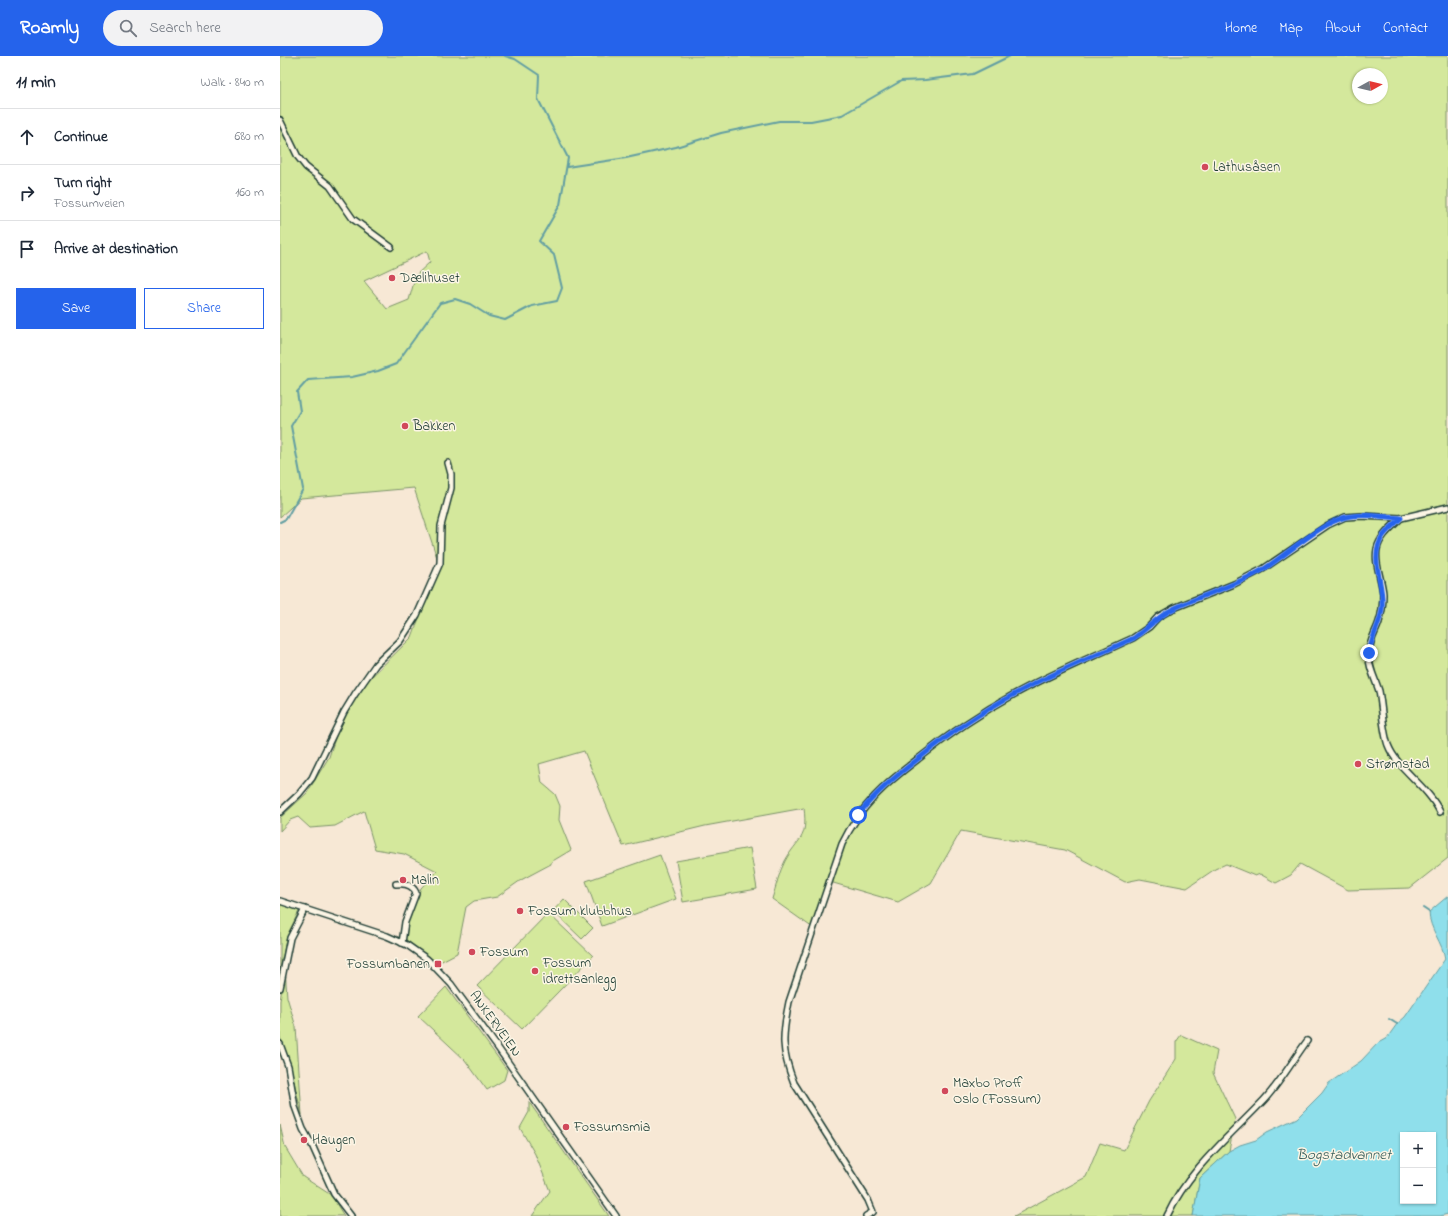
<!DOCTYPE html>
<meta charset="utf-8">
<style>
body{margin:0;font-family:"Indie Flower",sans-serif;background:#f2f2f3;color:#1f2937}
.controls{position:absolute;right:12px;bottom:12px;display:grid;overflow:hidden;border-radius:0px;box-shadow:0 1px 3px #0004}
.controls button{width:36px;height:36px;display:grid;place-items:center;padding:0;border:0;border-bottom:1px solid #e0e1e3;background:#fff;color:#1f2937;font:20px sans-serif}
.compass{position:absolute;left:1072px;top:12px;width:36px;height:36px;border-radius:50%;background:#fff;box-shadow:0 1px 3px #0004;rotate:82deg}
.stop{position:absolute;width:12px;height:12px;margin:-9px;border:3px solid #2563eb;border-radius:50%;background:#fff}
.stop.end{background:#2563eb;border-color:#fff;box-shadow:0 1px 4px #0008}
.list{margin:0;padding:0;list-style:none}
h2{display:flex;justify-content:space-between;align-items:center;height:52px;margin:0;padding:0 16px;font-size:17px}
h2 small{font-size:13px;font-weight:400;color:#747a83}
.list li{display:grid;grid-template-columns:26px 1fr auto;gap:12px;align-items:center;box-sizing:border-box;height:56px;padding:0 16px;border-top:1px solid #e0e1e3}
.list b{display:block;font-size:15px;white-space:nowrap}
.list p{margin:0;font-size:13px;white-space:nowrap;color:#747a83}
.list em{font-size:13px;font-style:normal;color:#747a83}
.actions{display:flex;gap:8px;padding:12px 16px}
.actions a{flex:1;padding:9px 0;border:1px solid #2563eb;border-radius:0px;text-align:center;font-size:14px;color:#2563eb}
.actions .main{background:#2563eb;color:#fff}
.icon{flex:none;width:22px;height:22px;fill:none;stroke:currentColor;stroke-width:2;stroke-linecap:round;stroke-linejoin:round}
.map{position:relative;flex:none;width:1168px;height:1160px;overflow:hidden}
header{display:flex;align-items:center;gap:24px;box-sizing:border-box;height:56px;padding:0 20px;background:#2563eb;color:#fff}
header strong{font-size:19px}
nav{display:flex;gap:22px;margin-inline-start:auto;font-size:14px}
.search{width:280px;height:36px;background:#f2f2f3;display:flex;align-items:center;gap:10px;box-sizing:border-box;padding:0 14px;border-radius:22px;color:#747a83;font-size:15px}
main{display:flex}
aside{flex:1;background:#fff}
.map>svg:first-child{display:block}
.green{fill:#d4e89c;stroke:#7a9268;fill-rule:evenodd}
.water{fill:#8fdfeb;stroke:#629ea2;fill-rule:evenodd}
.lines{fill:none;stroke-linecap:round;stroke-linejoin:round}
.stream{stroke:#629ea2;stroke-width:2}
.street-casing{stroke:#1f3d34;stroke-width:8}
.street{stroke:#fcf5e5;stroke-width:5}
.route{stroke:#2563eb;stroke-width:5}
.poi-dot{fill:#d1495b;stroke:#fcf5e5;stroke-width:1.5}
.labels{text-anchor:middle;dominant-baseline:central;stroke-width:3;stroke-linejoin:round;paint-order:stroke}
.poi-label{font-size:14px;fill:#1f3d34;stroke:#fcf5e5;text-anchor:start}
.street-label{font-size:14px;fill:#1f3d34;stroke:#fcf5e5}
.water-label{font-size:15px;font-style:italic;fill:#355d59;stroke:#fcf5e5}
</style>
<header>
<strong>Roamly</strong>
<div class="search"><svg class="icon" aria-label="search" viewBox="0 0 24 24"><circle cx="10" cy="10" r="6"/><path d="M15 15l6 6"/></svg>Search here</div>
<nav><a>Home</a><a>Map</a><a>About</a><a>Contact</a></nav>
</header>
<main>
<aside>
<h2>11 min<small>Walk · 840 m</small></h2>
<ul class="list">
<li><svg class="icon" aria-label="ahead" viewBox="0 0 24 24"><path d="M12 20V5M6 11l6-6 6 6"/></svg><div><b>Continue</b></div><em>680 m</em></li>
<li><svg class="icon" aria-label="right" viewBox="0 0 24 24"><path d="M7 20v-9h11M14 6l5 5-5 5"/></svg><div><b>Turn right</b><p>Fossumveien</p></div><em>160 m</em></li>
<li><svg class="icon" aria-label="arrive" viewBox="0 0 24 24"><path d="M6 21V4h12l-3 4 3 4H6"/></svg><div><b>Arrive at destination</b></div></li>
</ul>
<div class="actions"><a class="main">Save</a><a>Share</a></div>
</aside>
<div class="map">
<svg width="1168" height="1160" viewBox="0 0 1168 1160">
<rect width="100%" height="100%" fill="#f7e8d5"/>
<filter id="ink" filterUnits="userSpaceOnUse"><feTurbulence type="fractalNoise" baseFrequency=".025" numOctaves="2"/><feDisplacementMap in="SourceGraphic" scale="8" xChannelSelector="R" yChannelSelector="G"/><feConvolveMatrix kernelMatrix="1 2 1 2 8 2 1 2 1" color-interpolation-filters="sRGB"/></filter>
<g filter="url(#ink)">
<g class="green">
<path d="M0 0H1168V802L1130 832 1068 834 1020 808 1011 819 996 827 980 818 975 820 946 808 935 813 907 832 860 823 845 826 785 794 681 775 651 827 618 846 550 826 533 872 492 843C496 831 499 816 505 805 518 781 528 785 524 752L425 770 343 790 304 695 259 708 262 727 275 738 280 750 279 764 291 794 271 806V808L241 824 217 841 194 845 186 851 177 897 158 907 125 883 128 864 141 832 157 815 124 798 95 793 84 755 55 770 30 772 18 761 10 764 0 775V762L27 737 49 701 61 664 79 633 132 581 159 508 134 432 21 442 0 461ZM1078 18H1102V42H1078ZM147 195 150 206 136 219 129 244 107 253 84 225Z"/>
<path d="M470 792 477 833 403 846 396 805Z"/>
<path d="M380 799 396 843 322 870 306 825Z"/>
<path d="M284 843 313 872 302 883 273 855Z"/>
<path d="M0 847 19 855 7 880 0 914Z"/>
<path d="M268 857 313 900 242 973 197 930Z"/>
<path d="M5 912 7 941 16 971 22 1059 10 1009 0 981V945Z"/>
<path d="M166 931 227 1014 224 1024 207 1034 185 1004 138 960Z"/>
<path d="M901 979 937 995 933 1017 955 1063 949 1095 920 1122 913 1160H734L806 1121 820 1087 844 1094 869 1045 896 1003V986Z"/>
<path d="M249 1046 329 1160H252L270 1135 255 1098 240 1072 249 1056Z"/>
<path d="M0 1069 5 1091 23 1121 51 1139 64 1160H0Z"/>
</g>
<path class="water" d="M1168 840V1158L1160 1160H913L920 1122 949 1095 960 1089 976 1084 987 1076 1017 1062 1042 1037 1049 1027 1081 1005 1098 987 1107 982 1117 968 1125 961 1165 903C1163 887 1149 873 1149 856ZM1123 1079H1153V1145H1123Z"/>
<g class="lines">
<g class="stream">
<path d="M287 111 346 102 396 91 441 77 499 65H531L562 59 621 25 645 24 693 18 730 0"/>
<path d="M0 466 6 463 23 433 11 370 20 355 17 336 28 324 72 321 98 315 116 308 160 247 175 243 190 248 209 260 225 264 252 250 277 245 282 232 274 199 259 185 280 149 288 102 258 43 259 19 235 3 225 0"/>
<path d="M1143 852 1149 856"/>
<path d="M1109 963 1117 968"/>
</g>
<defs>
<g id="street">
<path d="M0 64 18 101 26 111 50 130 73 163 111 191"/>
<path d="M1121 462C1112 471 1100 480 1097 493 1094 508 1102 523 1103 538 1103 547 1102 557 1099 566 1096 576 1089 585 1089 597 1088 611 1095 622 1099 635 1102 651 1103 676 1108 689 1117 713 1147 729 1160 756"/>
<path d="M0 756 19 738 32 722 64 656 75 638 96 608 120 585 137 559 160 507 161 470 171 432V418L168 407"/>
<path d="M116 828C124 827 133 829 136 837L125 866 122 887"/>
<path d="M0 845 107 880 127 889 147 903 171 928 218 992 336 1160"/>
<path d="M0 932 10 882 25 853"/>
<path d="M0 988 8 1010 15 1051 23 1073 32 1089 54 1138 71 1160"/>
<path d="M586 1160 593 1156 588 1144 514 1027C501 994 502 980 509 946L562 788C581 749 605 728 638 703 668 679 700 657 733 639 772 617 813 601 853 582L869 571 878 561 894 552 954 528 983 513 1048 469 1065 461 1081 460 1121 462 1168 451"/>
<path d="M887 1160C909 1113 949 1081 984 1044 1000 1027 1013 1004 1027 985"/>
</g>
</defs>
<use href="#street" class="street-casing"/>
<use href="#street" class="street"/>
</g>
</g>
<g class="lines" filter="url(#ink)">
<path class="route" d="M578 759C595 737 616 720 638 703 668 679 699 657 733 639 772 617 813 601 854 582 868 572 879 559 895 552 924 538 956 530 984 513 1006 499 1042 466 1066 461 1083 457 1103 461 1121 462 1115 468 1108 473 1103 480 1088 502 1105 529 1102 553 1100 568 1091 582 1089 597"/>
</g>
<g class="poi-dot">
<circle cx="925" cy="111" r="4"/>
<circle cx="112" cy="222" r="4"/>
<circle cx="125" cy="370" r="4"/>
<circle cx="1078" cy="708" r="4"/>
<circle cx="123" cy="824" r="4"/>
<circle cx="240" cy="855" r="4"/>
<circle cx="192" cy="896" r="4"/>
<rect x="154" y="904" width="8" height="8" rx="2"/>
<circle cx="255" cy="915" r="4"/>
<circle cx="665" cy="1035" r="4"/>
<circle cx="286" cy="1071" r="4"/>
<circle cx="24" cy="1084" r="4"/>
</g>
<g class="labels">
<g class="poi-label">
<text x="933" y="111">Lathusåsen</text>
<text x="120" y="222">Dælihuset</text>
<text x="133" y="370">Bakken</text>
<text x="1086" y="708">Strømstad</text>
<text x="131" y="824">Malin</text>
<text x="248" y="855">Fossum klubbhus</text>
<text x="200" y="896">Fossum</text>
<text x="263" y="907">Fossum<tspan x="263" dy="16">idrettsanlegg</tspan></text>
<text x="150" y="908" text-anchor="end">Fossumbanen</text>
<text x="673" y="1027">Maxbo Proff<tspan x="673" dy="16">Oslo (Fossum)</tspan></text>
<text x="294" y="1071">Fossumsmia</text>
<text x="32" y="1084">Haugen</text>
</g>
<g class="street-label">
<text transform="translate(215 968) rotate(54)">ANKERVEIEN</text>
</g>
<g class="water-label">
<text x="1064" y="1099">Bogstadvannet</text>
</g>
</g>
</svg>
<div class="controls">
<button>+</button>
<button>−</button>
</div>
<svg class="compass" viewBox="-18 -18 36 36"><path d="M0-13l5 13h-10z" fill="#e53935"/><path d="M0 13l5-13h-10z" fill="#747a83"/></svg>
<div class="stop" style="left:578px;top:759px"></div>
<div class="stop end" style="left:1089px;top:597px"></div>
</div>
</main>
